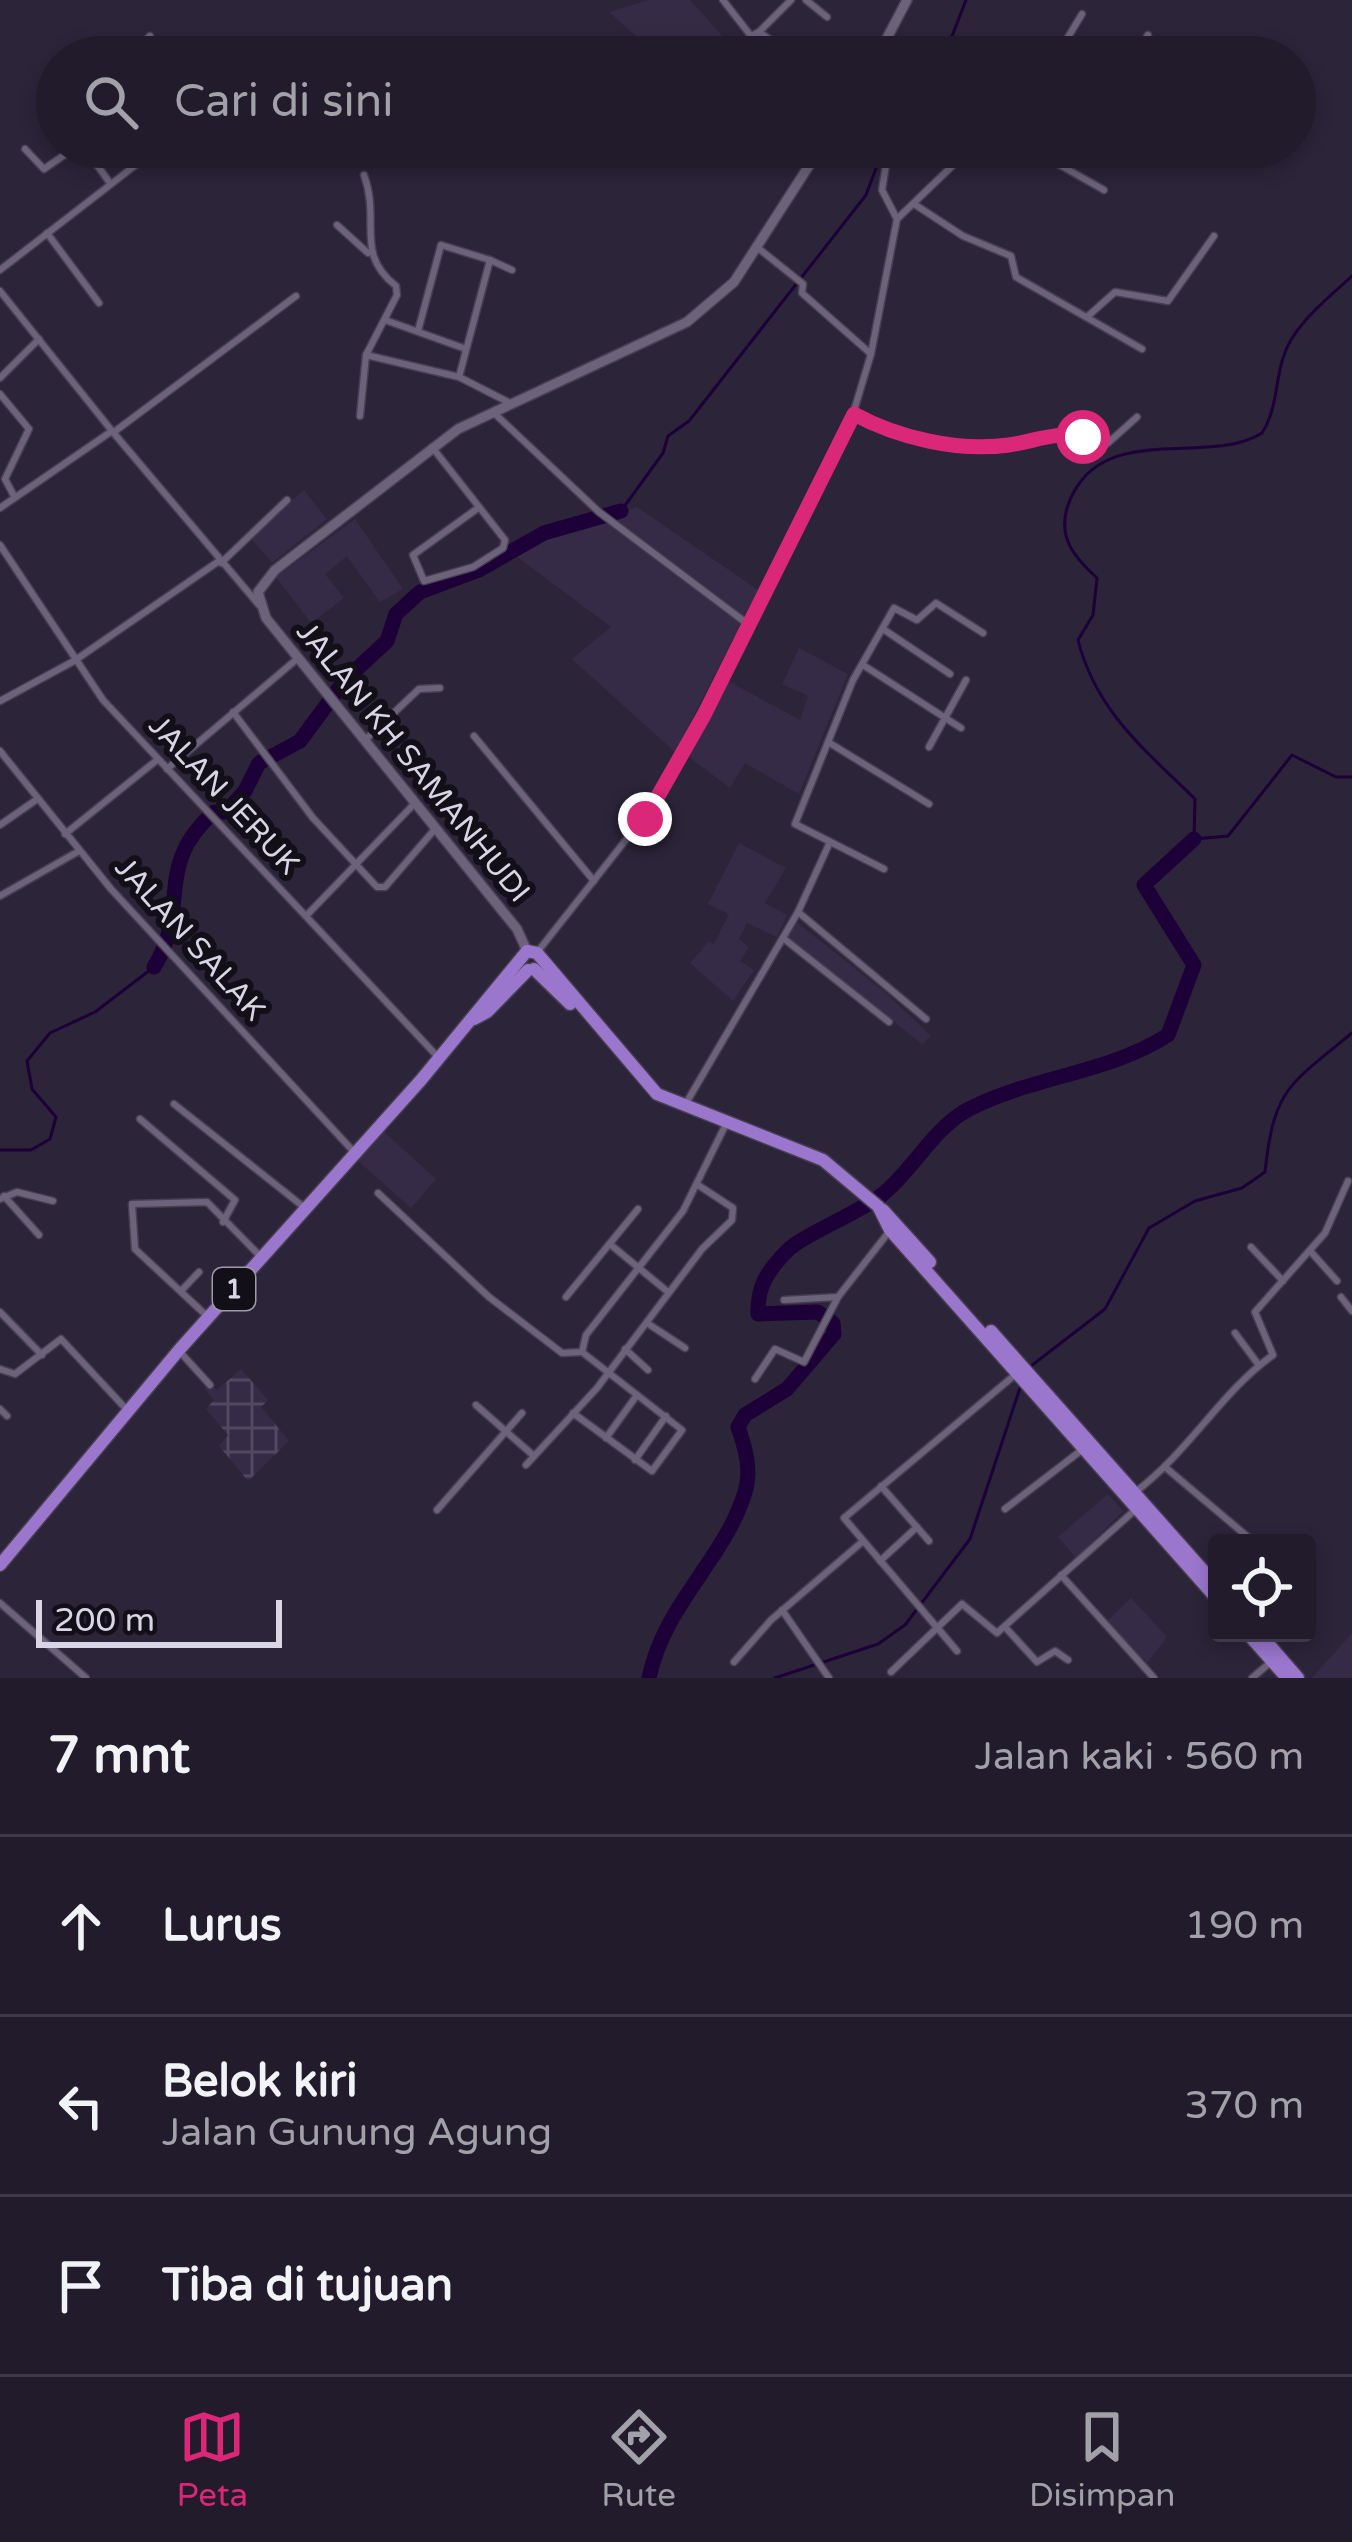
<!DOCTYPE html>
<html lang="id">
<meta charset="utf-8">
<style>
body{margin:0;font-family:"Varela Round",sans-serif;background:#292433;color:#f1f3f6}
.controls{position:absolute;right:36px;bottom:36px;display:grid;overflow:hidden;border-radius:12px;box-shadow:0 6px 18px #0003}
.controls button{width:108px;height:108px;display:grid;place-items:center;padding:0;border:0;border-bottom:3px solid #3e3947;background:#211b2b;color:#f1f3f6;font:60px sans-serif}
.scale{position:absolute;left:36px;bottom:30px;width:246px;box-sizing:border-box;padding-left:12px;border:6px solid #dad5e4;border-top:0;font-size:33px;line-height:42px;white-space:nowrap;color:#dad5e4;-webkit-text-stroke:9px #130f19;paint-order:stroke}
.stop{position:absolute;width:36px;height:36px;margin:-27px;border:9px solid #db2777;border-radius:50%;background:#fff}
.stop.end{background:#db2777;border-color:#fff;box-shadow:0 3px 12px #0008}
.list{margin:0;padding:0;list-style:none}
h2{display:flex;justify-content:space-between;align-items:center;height:156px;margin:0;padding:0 48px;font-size:51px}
h2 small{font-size:39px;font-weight:400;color:#a2a1a9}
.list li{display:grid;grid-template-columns:78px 1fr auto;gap:36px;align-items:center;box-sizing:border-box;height:180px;padding:0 48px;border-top:3px solid #3e3947}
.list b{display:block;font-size:45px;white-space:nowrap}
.list p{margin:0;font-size:39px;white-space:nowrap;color:#a2a1a9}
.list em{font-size:39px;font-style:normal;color:#a2a1a9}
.icon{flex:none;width:66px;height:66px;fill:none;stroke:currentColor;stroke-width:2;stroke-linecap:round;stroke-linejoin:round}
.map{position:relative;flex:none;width:1352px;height:1678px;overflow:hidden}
.search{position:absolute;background:#211b2b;box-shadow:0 6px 18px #0003;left:36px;right:36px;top:36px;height:132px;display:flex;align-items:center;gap:30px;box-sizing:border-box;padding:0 42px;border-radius:66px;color:#a2a1a9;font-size:45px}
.sheet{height:696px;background:#211b2b}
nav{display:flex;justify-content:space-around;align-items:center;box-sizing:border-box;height:168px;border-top:3px solid #3e3947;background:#211b2b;font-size:33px;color:#a2a1a9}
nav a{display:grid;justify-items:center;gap:6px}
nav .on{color:#db2777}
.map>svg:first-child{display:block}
.built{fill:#362b46}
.industrial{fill:url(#industrial-grid)}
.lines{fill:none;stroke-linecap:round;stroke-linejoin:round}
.stream{stroke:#1d0038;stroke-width:3}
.river{stroke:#1d0038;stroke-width:15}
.street-casing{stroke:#474053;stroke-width:9}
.secondary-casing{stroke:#474053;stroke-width:12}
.highway-casing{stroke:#474053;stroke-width:15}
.street{stroke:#6c637b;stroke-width:6}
.secondary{stroke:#6c637b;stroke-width:9}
.highway{stroke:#9a77cd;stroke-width:12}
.route{stroke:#db2777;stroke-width:15}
.labels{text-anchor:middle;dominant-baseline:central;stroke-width:12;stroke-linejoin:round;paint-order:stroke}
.shield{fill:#130f19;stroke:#9e9aa7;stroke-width:3}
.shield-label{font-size:27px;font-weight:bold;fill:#dad5e4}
.street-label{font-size:30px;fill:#dad5e4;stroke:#130f19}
</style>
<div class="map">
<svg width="1352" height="1678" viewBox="0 0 1352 1678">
<defs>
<pattern id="industrial-grid" width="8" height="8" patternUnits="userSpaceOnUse" patternTransform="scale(3)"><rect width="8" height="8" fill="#362b46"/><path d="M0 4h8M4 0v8" fill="none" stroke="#524961"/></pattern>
</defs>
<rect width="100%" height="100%" fill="#2c2439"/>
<g class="built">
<path d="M649 0H690L741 57H659L609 12Z"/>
<path d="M304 490 327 519 272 563 249 536Z"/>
<path d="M637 507 758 590 675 752 572 659 611 627 512 553 546 536 593 526Z"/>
<path d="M355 519 403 589 380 602 347 556 325 574 344 598 311 623 276 577Z"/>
<path d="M799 648 848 674 799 794 745 763 730 788 685 754 726 680 800 720 808 696 782 684Z"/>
<path d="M739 843 786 868 765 903 787 915 777 937 747 923 739 939 749 947 740 961 754 970 733 1001 690 963 708 942 714 944 729 914 708 904Z"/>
<path d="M794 920 887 994 931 1036 922 1044 786 936Z"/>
<path d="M383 1131 436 1179 411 1208 357 1160Z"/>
<path d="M1108 1494 1123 1511 1076 1558 1058 1537Z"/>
<path d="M1131 1598 1167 1637 1147 1663 1107 1621Z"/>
<path d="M1352 1633V1678H1312Z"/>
</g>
<path class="industrial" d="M241 1369 268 1400 261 1407 289 1441 248 1481 219 1446 228 1435 206 1409 214 1400 205 1389 211 1384 217 1390Z"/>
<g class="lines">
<g class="stream">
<path d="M944 57 966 0"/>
<path d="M1352 276C1328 298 1292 326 1283 358 1275 383 1277 410 1262 433 1207 468 1099 418 1068 505 1057 537 1074 557 1097 578L1093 615 1078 640C1096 711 1144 749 1195 799L1194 839 1228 836 1292 755 1336 777H1352"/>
<path d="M621 511 663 453 668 436 689 421 866 195 884 147"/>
<path d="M0 1150H31L50 1139 56 1117 32 1089 27 1061 50 1033 95 1012 154 967"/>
<path d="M1031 1366 1105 1309 1149 1228 1195 1201 1242 1188 1265 1172C1274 1086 1291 1084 1352 1033"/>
<path d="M775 1678 878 1644 905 1625 970 1539 1021 1385"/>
</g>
<g class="river">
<path d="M154 967C191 907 153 866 214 812H226L245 791 259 763 300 741 345 680 387 641 396 614 420 592 479 570 544 533 621 511"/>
<path d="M649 1678C664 1604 725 1559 745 1492 752 1470 745 1447 738 1427L745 1415 787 1389 834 1334 833 1323 818 1312 758 1314C757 1286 768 1270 788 1250 801 1236 859 1213 883 1194 914 1169 933 1128 969 1109 1033 1076 1107 1074 1168 1035L1194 965 1144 885 1194 839"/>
</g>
<defs>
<g id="street">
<path d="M723 0 751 36 759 32 795 57"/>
<path d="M806 0 827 17"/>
<path d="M759 32 791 0"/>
<path d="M691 46 705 57"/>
<path d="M128 57 150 36"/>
<path d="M1056 57 1082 14"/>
<path d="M1133 57 1148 35"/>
<path d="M1167 57 1173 44"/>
<path d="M47 98 57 110"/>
<path d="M84 147 110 183"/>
<path d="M136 147 144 158"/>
<path d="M1028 147 1104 190"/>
<path d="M25 149 44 169 76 147"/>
<path d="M888 152 882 190 897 219"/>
<path d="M914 204 963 236 1011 256 1016 277 1142 349"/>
<path d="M897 219 972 147"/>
<path d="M337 225 368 253"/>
<path d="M47 233 99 303"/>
<path d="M758 248 803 284 802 293 871 354"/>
<path d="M0 270 159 147"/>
<path d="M0 291 112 431"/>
<path d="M1087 317 1115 292 1168 301 1214 236"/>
<path d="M385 320 466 349"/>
<path d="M418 331 441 245 490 260"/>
<path d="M366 355 459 377"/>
<path d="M0 378 39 339"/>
<path d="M0 394 29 429 5 479 14 496"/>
<path d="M508 402 459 377 490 260 512 270"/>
<path d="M493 412 599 512 749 625"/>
<path d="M854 414 888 431 965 446 1013 445 1058 433 1108 443 1137 417"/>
<path d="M360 416 366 355 397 295 396 286C354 253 381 222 364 175"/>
<path d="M114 432 296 296"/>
<path d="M432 447 505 540 503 548 473 567 424 581 413 555 478 508"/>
<path d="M0 508 112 431 259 605"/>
<path d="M0 545 103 700 437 1056"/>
<path d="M221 563 287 500"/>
<path d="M883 629 950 674"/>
<path d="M863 665 961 728"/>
<path d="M0 701 74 661 219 561"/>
<path d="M233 712 313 818 377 887H385L435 829"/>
<path d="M474 736 594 881"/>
<path d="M364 741 419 689 440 688"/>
<path d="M828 742 929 804"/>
<path d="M929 747 966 680"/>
<path d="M0 751 111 889 354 1152"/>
<path d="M167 769 297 659"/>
<path d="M0 825 36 800"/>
<path d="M65 834 157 760"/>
<path d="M884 869 795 824 853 680 894 608 917 620 936 603 983 633"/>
<path d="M0 896 79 851"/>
<path d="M798 912 926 1019"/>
<path d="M306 916 414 804"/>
<path d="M783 938 889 1022"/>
<path d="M539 950 655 803 826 475 853 414 871 354 897 219"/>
<path d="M174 1104 305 1208"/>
<path d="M685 1105 798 912 830 842"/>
<path d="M140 1119 235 1200 223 1222"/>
<path d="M378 1193 489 1297 562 1353 582 1352"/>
<path d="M4 1196 39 1235"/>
<path d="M0 1199 17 1192 53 1201"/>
<path d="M611 1245 668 1292"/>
<path d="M1251 1247 1283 1281"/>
<path d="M1311 1252 1337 1281"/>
<path d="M182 1290 199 1272"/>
<path d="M566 1297 638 1209"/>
<path d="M1341 1297 1352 1311"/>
<path d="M784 1300 838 1297"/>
<path d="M0 1312 42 1355"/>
<path d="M208 1317 135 1249 132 1204 207 1202 261 1257"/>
<path d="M647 1323 685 1348"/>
<path d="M1235 1333 1258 1364"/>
<path d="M625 1349 648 1370"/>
<path d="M582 1352 586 1335 683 1211 726 1124"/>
<path d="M181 1353 210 1385"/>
<path d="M0 1369 15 1374 61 1339 128 1411"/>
<path d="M755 1379 775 1349 804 1362 838 1297 888 1233"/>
<path d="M476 1405 534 1456"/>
<path d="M0 1409 7 1416"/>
<path d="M573 1413 652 1471 682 1430 582 1352"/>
<path d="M606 1438 637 1395"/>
<path d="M635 1460 666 1416"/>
<path d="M526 1465 597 1388 702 1249 732 1220 733 1208 698 1185"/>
<path d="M1165 1467 1255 1543"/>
<path d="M881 1486 929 1541"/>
<path d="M1134 1493C1190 1451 1220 1393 1273 1355L1255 1312 1325 1233 1348 1181"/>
<path d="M1005 1509 1083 1449"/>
<path d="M437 1510 522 1413"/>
<path d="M880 1561 917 1527"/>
<path d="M1061 1575 1154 1678"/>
<path d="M0 1603 86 1678"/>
<path d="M782 1610 829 1678"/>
<path d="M1005 1627 1037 1662 1055 1651 1068 1660"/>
<path d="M957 1651 844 1518 1016 1374"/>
<path d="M734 1662 771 1620 862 1542"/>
<path d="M891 1672 962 1604 997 1633 1134 1511"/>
<path d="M1252 1678 1272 1661"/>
</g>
<g id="secondary">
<path d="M877 57 907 0"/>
<path d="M527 951 517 929 266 618 258 592 275 570 458 429 687 322 734 282 821 147"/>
</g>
<g id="highway">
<path d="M534 969 570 1004"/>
<path d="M474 1019 487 1012 528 970"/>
<path d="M879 1208 890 1230 1217 1599"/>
<path d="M883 1210 930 1262"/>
<path d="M991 1331 1217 1586"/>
<path d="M0 1565 179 1350 421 1080 527 951 537 953 657 1094 823 1160 879 1207"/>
<path d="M1247 1633 1287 1678"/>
<path d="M1259 1633 1298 1678"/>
</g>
</defs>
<use href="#street" class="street-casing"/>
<use href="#secondary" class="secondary-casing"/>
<use href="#highway" class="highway-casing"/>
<use href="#street" class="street"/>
<use href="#secondary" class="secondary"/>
<use href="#highway" class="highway"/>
</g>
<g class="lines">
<path class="route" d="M645 819 704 715 854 414C898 438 958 452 1009 445 1036 441 1056 431 1083 437"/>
</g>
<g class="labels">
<rect class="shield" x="213" y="1268" width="42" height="42" rx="9"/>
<g class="shield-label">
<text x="234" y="1289">1</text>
</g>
<g class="street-label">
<text transform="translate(413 762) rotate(51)">JALAN KH SAMANHUDI</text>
<text transform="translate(224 795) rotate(47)">JALAN JERUK</text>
<text transform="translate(190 939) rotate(48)">JALAN SALAK</text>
</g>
</g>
</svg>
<div class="controls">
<button><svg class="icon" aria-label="locate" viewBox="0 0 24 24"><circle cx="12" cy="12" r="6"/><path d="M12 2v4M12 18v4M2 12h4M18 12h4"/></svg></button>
</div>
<div class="scale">200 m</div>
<div class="stop" style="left:1083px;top:437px"></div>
<div class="stop end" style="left:645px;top:819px"></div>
<div class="search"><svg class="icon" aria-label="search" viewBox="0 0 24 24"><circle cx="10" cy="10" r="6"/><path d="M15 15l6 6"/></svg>Cari di sini</div>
</div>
<section class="sheet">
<h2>7 mnt<small>Jalan kaki · 560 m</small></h2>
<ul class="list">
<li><svg class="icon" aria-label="ahead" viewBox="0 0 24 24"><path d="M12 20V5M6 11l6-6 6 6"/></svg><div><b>Lurus</b></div><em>190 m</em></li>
<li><svg class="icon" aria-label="left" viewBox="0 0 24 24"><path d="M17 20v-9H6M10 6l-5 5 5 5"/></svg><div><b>Belok kiri</b><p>Jalan Gunung Agung</p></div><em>370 m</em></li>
<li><svg class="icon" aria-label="arrive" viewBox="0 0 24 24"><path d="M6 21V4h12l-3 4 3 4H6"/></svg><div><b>Tiba di tujuan</b></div></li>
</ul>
</section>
<nav>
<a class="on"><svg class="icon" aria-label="map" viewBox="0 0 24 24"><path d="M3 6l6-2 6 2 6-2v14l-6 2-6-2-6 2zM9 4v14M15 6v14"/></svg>Peta</a>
<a><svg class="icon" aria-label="directions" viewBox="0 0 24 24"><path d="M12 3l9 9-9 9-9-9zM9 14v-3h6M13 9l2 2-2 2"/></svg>Rute</a>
<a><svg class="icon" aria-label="saved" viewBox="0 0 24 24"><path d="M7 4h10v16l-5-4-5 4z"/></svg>Disimpan</a>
</nav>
